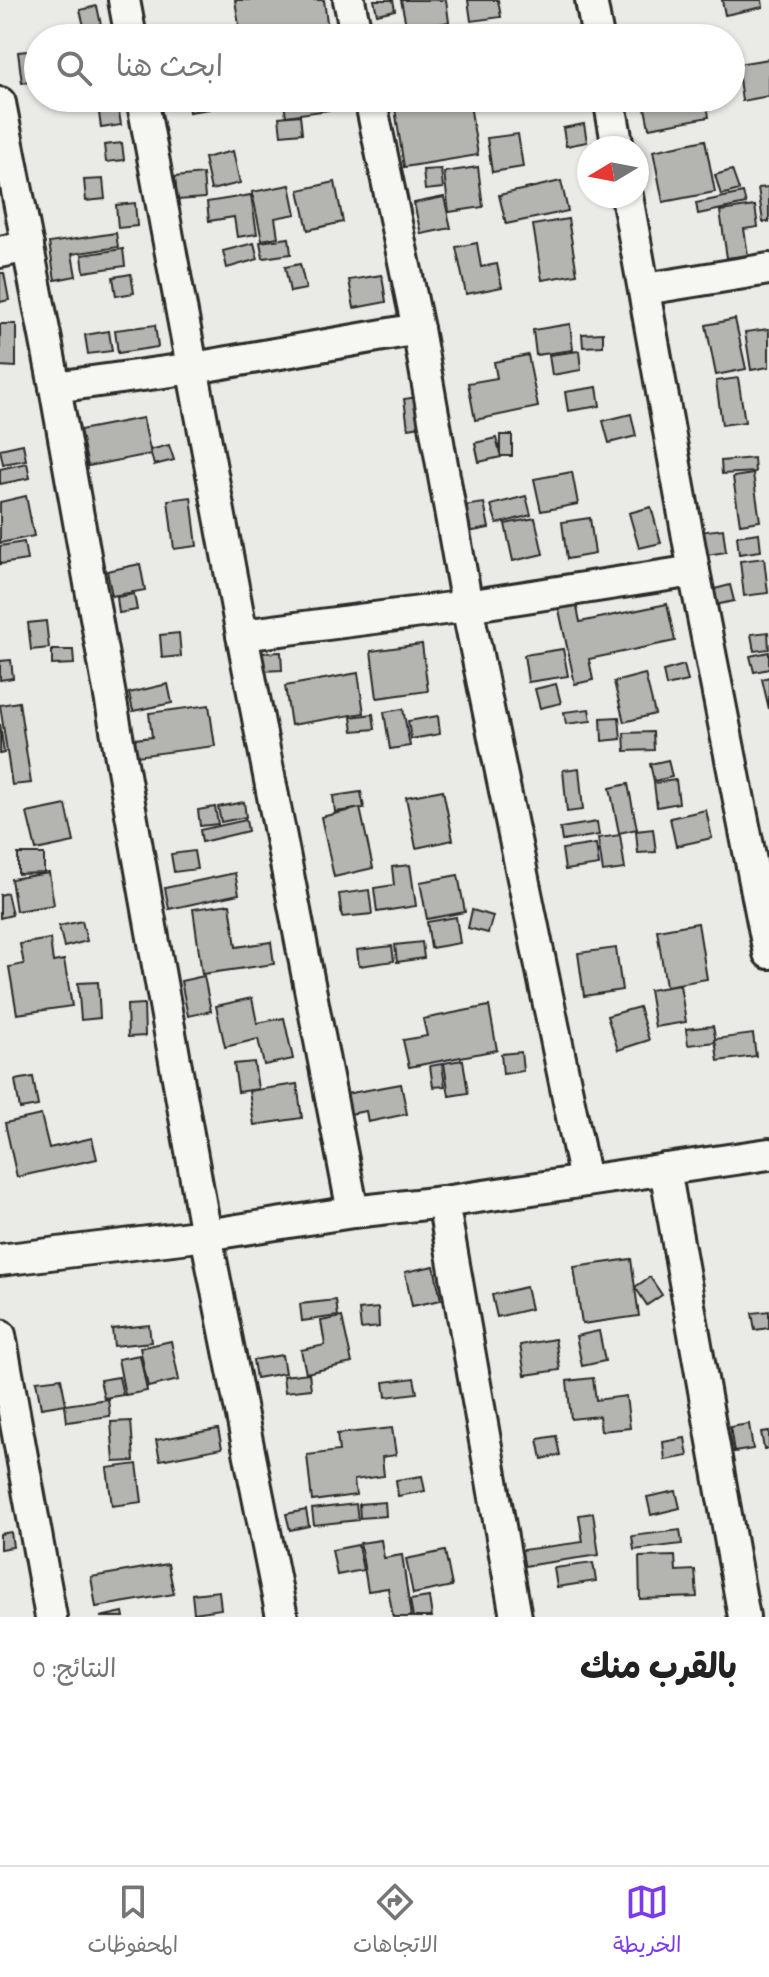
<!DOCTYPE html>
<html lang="ar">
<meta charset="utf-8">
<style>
body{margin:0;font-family:Dekko,"Playpen Sans Arabic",sans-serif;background:#f2f2f2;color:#222;direction:rtl}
.compass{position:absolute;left:577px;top:136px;width:72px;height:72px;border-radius:50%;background:#fff;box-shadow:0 2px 6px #0004;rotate:260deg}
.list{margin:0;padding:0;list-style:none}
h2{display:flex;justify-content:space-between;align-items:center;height:104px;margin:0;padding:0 32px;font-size:34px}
h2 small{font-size:26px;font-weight:400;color:#767676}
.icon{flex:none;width:44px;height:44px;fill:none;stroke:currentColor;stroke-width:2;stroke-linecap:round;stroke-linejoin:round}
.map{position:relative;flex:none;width:769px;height:1617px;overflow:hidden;direction:ltr}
.search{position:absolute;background:#fff;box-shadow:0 2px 6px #0004;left:24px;right:24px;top:24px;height:88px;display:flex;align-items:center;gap:20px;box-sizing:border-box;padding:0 28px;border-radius:44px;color:#767676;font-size:30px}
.sheet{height:248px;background:#fff}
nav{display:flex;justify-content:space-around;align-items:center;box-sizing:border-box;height:112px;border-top:2px solid #e0e0e0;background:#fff;font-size:22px;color:#767676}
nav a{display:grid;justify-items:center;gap:4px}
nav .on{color:#7c3aed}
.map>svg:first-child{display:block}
.building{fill:#b4b4b1;stroke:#2b2b2b;stroke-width:2}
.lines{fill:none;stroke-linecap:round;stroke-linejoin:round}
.minor-casing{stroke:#2b2b2b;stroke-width:36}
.minor{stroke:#f6f6f2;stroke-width:30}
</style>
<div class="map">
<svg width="769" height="1617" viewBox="0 0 769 1617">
<rect width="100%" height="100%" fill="#eaeae6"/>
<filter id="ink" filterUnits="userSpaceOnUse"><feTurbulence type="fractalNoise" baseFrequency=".0125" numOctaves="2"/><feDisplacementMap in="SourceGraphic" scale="16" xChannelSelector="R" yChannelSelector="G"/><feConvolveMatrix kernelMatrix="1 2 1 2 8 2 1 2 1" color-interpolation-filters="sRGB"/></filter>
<g filter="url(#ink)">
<g class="building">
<path d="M235 0H324L329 37 241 38Z"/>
<path d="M374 0H393L395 10 377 14Z"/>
<path d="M401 0H446L449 22 407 30Z"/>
<path d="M468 0H498L501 17 471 21Z"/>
<path d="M722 0H762L763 7 725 15Z"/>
<path d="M97 6 102 30 86 34 80 10Z"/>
<path d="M38 50V81L22 83 18 52Z"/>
<path d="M769 59V96L742 101 737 64Z"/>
<path d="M97 98H117L121 125 101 128Z"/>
<path d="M187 98H208L210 109 189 112Z"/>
<path d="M283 98H342L344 108 286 116Z"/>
<path d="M420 98H469L478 155 404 167 394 102Z"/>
<path d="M643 98H706L709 117 649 128Z"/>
<path d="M300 115 302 133 281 135 279 117Z"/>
<path d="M584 124 587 142 566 146 563 128Z"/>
<path d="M518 134 523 167 492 172 487 138Z"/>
<path d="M705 140 715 192 663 202 653 151Z"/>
<path d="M122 143 124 160 106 162 104 145Z"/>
<path d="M233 151 240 183 211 190 204 158Z"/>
<path d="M637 163 643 186 637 188Z"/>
<path d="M478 167 483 207 449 212 444 172Z"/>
<path d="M441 169 443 188 425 190 423 170Z"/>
<path d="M732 170 739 190 721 195 715 175Z"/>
<path d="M203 174 205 198 177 200 175 177Z"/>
<path d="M103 179 105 199 86 201 84 180Z"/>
<path d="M561 181 568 211 506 224 499 195Z"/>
<path d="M335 182 343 222 308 230 299 190Z"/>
<path d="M290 185 296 214 275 218 278 237 262 240 252 192Z"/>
<path d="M769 187V222H763L758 188Z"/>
<path d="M743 193 746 204 698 214 696 203Z"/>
<path d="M251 195 257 234 237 237 234 217 209 221 207 202Z"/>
<path d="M444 197 451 228 421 234 414 203Z"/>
<path d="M135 203 137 226 118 228 116 205Z"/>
<path d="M755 206 758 227 744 229 748 255 727 258 720 211Z"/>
<path d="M568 219 577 274 542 280 533 225Z"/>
<path d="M116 233 118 247 72 254 76 276 55 280 49 243Z"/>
<path d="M289 238 291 254 263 258 260 242Z"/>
<path d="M254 243 258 259 227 268 223 251Z"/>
<path d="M477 243 481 267 497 264 502 287 466 294 456 247Z"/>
<path d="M123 249 125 266 84 272 82 255Z"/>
<path d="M300 264 306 289 290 292 285 267Z"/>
<path d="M0 273H4L9 300 0 302Z"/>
<path d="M131 274 134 293 116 296 113 277Z"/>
<path d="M382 275 386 302 354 308 349 280Z"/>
<path d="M735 319 746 369 716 375 706 325Z"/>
<path d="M0 324H16V367L0 366Z"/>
<path d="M570 324 573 350 536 355 533 330Z"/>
<path d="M155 325 158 347 118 353 115 330Z"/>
<path d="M769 329V367L751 370 745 332Z"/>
<path d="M109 331 112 351 88 354 85 335Z"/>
<path d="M603 333V346L583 347 582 334Z"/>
<path d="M579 351 581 370 552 375 549 355Z"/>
<path d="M528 355 538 407 475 420 468 383 497 378 494 362Z"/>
<path d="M738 378 745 422 722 425 716 381Z"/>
<path d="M597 387 600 406 568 411 565 392Z"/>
<path d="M431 395 435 424 408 428 404 399Z"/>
<path d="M631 414 636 436 609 443 603 421Z"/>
<path d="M143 418 151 454 88 466 80 430Z"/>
<rect x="500" y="435" width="12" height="21"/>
<path d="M496 438 501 457 479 462 475 443Z"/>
<path d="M23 444 26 460 3 464 0 449Z"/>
<path d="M169 445 174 460 154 465 150 450Z"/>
<path d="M754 458 755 472 722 474 721 461Z"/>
<path d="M27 463 30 478 0 484V469Z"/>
<path d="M572 472 578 504 541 511 534 479Z"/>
<path d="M753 474 760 521 740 524 733 477Z"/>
<path d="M26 496 34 536 0 543V502Z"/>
<path d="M526 496 531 515 497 524 491 505Z"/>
<path d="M191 497 197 546 174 549 168 500Z"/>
<path d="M484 503 489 528 468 532 463 506Z"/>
<path d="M651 507 661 543 639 548 629 513Z"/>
<path d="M535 518 543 554 513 561 505 524Z"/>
<path d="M590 518 595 554 567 559 562 522Z"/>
<path d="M723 529 726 552 694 557 690 533Z"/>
<path d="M759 533 761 551 739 554 737 536Z"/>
<path d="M24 542 27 560 0 564V546Z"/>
<path d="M764 558 768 593 744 596 740 561Z"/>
<path d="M140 564 145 590 112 596 107 571Z"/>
<path d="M730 585 734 601 715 605 711 590Z"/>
<path d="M134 594 137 610 119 613 117 597Z"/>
<path d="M576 602 580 622 667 604 675 641 589 659 593 680 575 684 558 605Z"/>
<path d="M46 621 49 648 31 650 28 623Z"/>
<path d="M768 632 769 649 754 651 751 634Z"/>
<path d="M179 633 181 656 162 658 160 635Z"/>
<path d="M422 644 428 691 377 698 371 651Z"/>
<path d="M563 649 568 676 528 682 524 655Z"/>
<path d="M52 650H73L74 664 52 665Z"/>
<path d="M281 652 282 670 261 671 260 653Z"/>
<path d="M769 652V669L754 672 750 656Z"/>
<path d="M11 660 13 678 0 680V661Z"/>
<path d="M684 665 688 681 666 686 663 671Z"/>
<path d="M358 673 364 713 291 725 285 686Z"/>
<path d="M645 674 655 714 624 722 614 682Z"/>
<path d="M769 677V709L762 679Z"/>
<path d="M168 684 172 703 133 711 129 693Z"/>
<path d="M556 684 561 703 540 708 535 689Z"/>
<path d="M19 702 31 783 12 785 0 705Z"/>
<path d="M209 705 215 746 137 756 135 739 152 737 149 713Z"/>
<path d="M403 709 410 746 390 749 384 712Z"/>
<path d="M589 709 591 721 566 724 564 712Z"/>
<path d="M373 714 375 729 353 731 351 717Z"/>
<path d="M438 716 440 734 411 739 408 721Z"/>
<path d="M619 717 621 739 602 741 601 718Z"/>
<path d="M0 724 4 753 0 754Z"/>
<path d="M653 732 654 750 625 751 624 733Z"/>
<path d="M668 760 672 777 654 781 650 764Z"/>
<path d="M579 768 583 810 567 812 563 770Z"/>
<path d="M676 780 679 803 657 807 654 783Z"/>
<path d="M628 784 637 829 619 833 610 788Z"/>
<path d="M443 790 453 840 416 848 406 797Z"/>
<path d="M361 792 364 808 335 812 333 796Z"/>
<path d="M244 802 246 817 221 822 218 807Z"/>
<path d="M66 805 74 842 36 850 27 813Z"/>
<path d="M215 807 218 824 200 826 198 810Z"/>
<path d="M360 808 373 868 334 877 321 817Z"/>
<path d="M706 810 712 838 676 846 670 818Z"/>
<path d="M246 820 248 831 202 842 200 830Z"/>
<path d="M597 822 599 835 562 841 560 828Z"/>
<path d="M653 829 656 852 638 853 636 831Z"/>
<path d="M620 835 625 869 603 872 598 838Z"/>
<path d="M596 844 599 865 565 870 562 849Z"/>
<path d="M194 851 197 869 174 872 171 854Z"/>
<path d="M18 854H44V873L18 874Z"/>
<path d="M410 865 416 906 377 912 374 888 394 885 392 867Z"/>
<path d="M49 873 54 905 16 911 11 879Z"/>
<path d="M235 873 239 894 169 909 165 888Z"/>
<path d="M458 875 465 912 427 919 420 882Z"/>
<path d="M369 890 372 914 342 917 339 894Z"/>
<path d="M7 893 12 915 0 918V895Z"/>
<path d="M230 904 236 947 271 942 274 964 202 974 193 909Z"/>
<path d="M472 910 493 916 488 933 468 928Z"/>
<path d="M456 917 460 943 431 948 427 922Z"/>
<path d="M82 921 87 941 64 947 59 926Z"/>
<path d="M698 923 707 979 666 986 657 930Z"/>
<path d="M50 939 53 962 64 960 72 1006 17 1014 9 967 24 964 20 944Z"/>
<path d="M422 942 424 958 397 962 395 945Z"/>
<path d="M392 946 394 961 359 966 357 950Z"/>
<path d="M616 948 622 990 584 996 578 953Z"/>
<path d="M204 976 211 1011 188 1016 181 981Z"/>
<path d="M98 982 100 1018 81 1020 78 983Z"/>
<path d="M680 985 686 1022 655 1027 649 990Z"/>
<path d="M252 998 257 1023 284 1018 293 1059 264 1065 258 1039 225 1047 216 1006Z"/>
<path d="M144 1004 145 1036 128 1037 127 1005Z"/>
<path d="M489 1006 497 1050 409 1067 403 1040 427 1036 423 1019Z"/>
<path d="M639 1007 649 1040 618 1050 607 1016Z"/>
<path d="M713 1026 716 1042 688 1045 686 1029Z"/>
<path d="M753 1034 756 1056 718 1061 715 1039Z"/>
<path d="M521 1052 523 1071 503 1074 501 1054Z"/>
<path d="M463 1060 468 1093 449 1096 444 1063Z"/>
<path d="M254 1062 258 1089 238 1092 234 1064Z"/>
<path d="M442 1064 445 1086 433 1087 430 1066Z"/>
<path d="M33 1077 38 1106 20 1109 15 1080Z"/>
<path d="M297 1084 302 1118 254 1125 249 1091Z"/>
<path d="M401 1084 407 1114 368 1122 366 1111 344 1115 340 1095Z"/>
<path d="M41 1115 49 1148 92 1138 97 1159 17 1177 5 1123Z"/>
<path d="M631 1259 639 1316 582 1324 574 1267Z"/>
<path d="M434 1266 441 1300 412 1306 405 1272Z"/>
<path d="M650 1277 662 1295 647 1305 635 1287Z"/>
<path d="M526 1287 531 1309 497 1317 492 1295Z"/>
<path d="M336 1300 338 1316 302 1321 300 1304Z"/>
<path d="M378 1308 379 1327 361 1329 359 1310Z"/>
<path d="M769 1311V1328L755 1330 752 1313Z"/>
<path d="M342 1317 352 1363 306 1373 301 1350 325 1345 321 1321Z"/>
<path d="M149 1325 151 1342 114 1346 112 1329Z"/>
<path d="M599 1331 605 1361 582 1366 576 1336Z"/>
<path d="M555 1339 560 1370 525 1375 520 1345Z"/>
<path d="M171 1341 179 1380 148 1387 140 1348Z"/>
<path d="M140 1355 147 1391 125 1395 118 1359Z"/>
<path d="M282 1355 285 1373 256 1378 253 1360Z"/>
<path d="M309 1373 311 1389 285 1392 283 1376Z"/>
<path d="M119 1377 123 1395 104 1398 100 1380Z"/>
<path d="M61 1378 66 1404 41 1408 36 1381Z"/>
<path d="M414 1378 417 1393 386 1397 384 1382Z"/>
<path d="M593 1378 596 1400 626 1396 630 1428 601 1431 599 1416 571 1419 567 1381Z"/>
<path d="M108 1399 110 1416 67 1422 65 1405Z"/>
<path d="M131 1421 134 1461 114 1462 111 1422Z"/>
<path d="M749 1424 753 1449 734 1452 730 1427Z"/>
<path d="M392 1428 396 1455 382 1457 384 1476 354 1480 356 1495 312 1501 307 1455 339 1451 337 1434Z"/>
<path d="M218 1429 222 1448 160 1460 156 1440Z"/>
<path d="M769 1431V1449H764L761 1432Z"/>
<path d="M556 1436 560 1455 542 1459 538 1439Z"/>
<path d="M685 1438 688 1456 665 1460 663 1442Z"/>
<path d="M137 1464 142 1502 112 1506 107 1468Z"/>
<path d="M422 1476 425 1491 398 1496 396 1480Z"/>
<path d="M676 1491 680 1508 651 1515 647 1497Z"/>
<path d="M385 1502 386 1516 360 1518 359 1504Z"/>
<path d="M356 1504 358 1520 314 1525 312 1509Z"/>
<path d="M306 1510 309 1526 290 1530 286 1514Z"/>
<path d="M593 1513 599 1555 524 1566 522 1550 583 1542 579 1515Z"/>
<path d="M680 1530 682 1544 634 1550 632 1536Z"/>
<path d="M11 1532 13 1547 0 1549V1534Z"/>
<path d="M381 1540 384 1558 402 1555 411 1617H393L388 1588 368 1591 360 1543Z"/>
<path d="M358 1545 363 1570 337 1575 332 1550Z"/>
<path d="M445 1551 452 1586 413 1594 406 1559Z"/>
<path d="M675 1556 676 1571 695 1570 697 1597 640 1599 639 1557Z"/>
<path d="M593 1563 596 1581 557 1587 554 1568Z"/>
<path d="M168 1564 174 1594 96 1607 91 1577Z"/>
<path d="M219 1591 221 1609 194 1613 192 1594Z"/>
<path d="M429 1597 432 1617H413L410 1600Z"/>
<path d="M123 1612 124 1617H100Z"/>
</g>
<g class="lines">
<defs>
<g id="minor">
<path d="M124 0 131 38"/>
<path d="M349 0 357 38"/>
<path d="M591 0 598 38"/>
<path d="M142 98 242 635 353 1212"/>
<path d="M370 98 418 329 467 606 585 1180"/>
<path d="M609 98 618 148"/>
<path d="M0 103 55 387 206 1235 282 1617"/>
<path d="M627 196 694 571 769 953"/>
<path d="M0 252 28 246"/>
<path d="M645 289 769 269"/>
<path d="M55 387 194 368 418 329"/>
<path d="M242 635 467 606 694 571"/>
<path d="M665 1169 744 1617"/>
<path d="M443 1202 516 1617"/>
<path d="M0 1260 206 1235 353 1212 443 1202 769 1154"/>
<path d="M0 1335 51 1617"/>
</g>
</defs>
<use href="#minor" class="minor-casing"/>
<use href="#minor" class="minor"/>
</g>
</g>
</svg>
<svg class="compass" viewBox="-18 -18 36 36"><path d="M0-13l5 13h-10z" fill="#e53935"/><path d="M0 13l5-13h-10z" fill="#767676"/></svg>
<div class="search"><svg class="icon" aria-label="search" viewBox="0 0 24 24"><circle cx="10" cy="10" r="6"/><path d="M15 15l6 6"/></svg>ابحث هنا</div>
</div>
<section class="sheet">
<h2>بالقرب منك<small>النتائج: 0</small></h2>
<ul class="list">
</ul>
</section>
<nav>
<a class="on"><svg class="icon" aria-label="map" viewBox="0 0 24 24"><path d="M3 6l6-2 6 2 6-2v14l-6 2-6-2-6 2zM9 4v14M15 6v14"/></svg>الخريطة</a>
<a><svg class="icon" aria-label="directions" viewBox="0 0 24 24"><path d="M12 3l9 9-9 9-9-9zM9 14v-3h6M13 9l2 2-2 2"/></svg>الاتجاهات</a>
<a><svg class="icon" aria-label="saved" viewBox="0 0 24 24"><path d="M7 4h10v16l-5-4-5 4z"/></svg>المحفوظات</a>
</nav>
